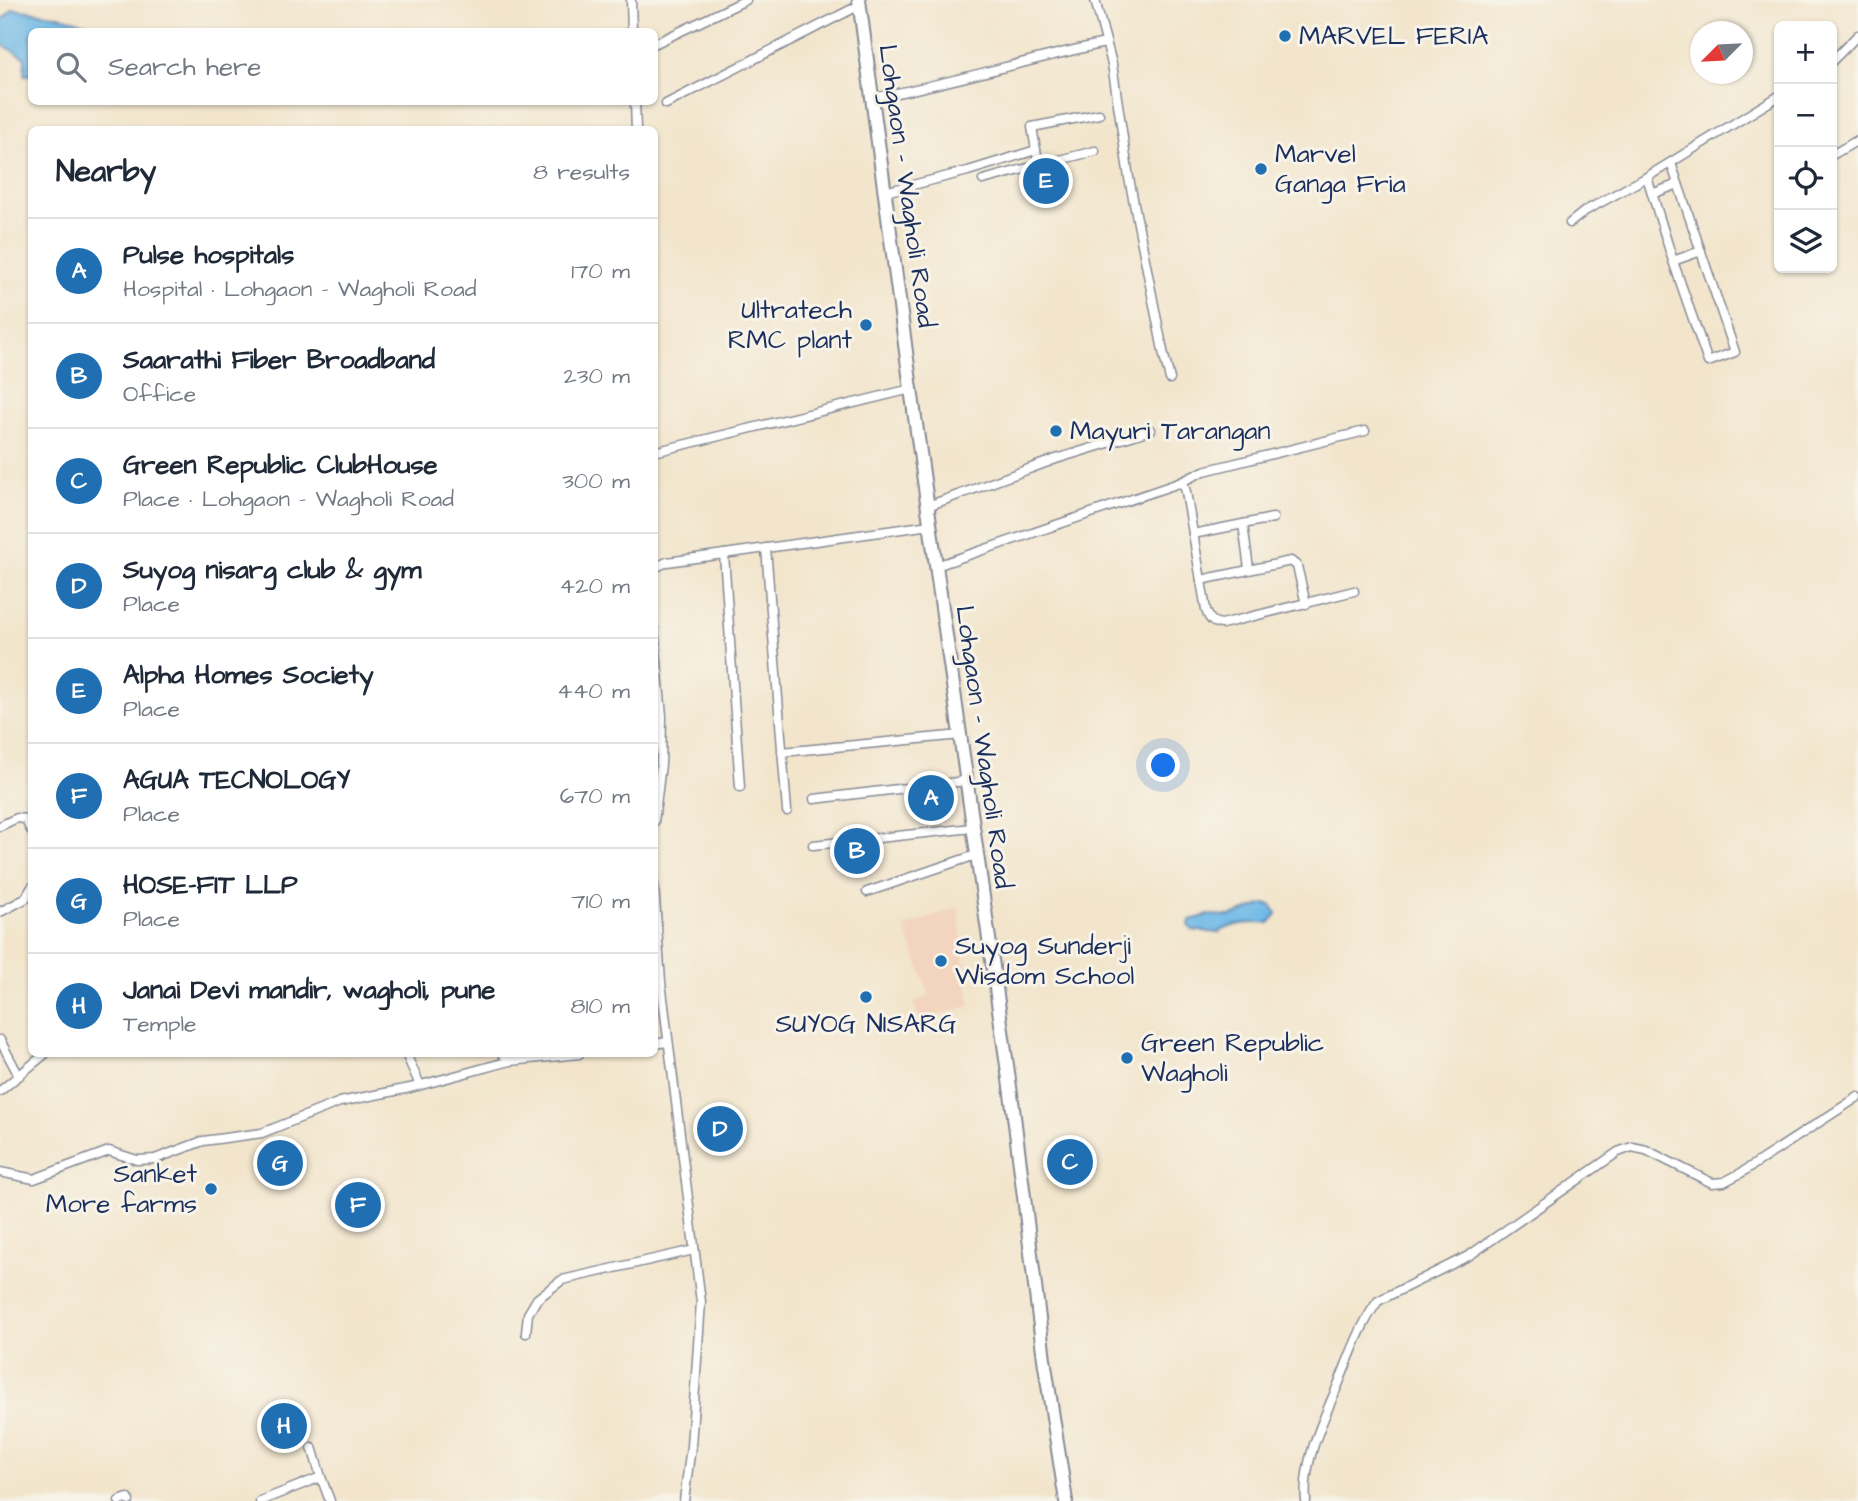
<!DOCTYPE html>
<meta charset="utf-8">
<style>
body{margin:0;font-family:"Architects Daughter",sans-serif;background:#f6f6f7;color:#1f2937}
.controls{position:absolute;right:21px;top:21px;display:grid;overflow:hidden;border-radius:10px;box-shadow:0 2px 5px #0004}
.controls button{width:63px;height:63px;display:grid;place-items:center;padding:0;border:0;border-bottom:2px solid #e0e1e3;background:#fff;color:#1f2937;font:35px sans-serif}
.compass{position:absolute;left:1690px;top:21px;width:63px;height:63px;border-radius:50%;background:#fff;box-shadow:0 2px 5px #0004;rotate:246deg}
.you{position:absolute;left:1164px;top:766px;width:24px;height:24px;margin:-18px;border:5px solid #fff;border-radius:50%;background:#1a73e8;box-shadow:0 0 0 10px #1a73e833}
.badge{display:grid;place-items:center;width:46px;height:46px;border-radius:50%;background:#1f6fb2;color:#fff;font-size:23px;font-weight:700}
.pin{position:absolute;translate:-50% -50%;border:4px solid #fff;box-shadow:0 2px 7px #0006}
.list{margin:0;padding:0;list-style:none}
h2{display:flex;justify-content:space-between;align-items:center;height:91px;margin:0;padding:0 28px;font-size:30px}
h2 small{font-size:23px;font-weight:400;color:#747a83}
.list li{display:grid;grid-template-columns:46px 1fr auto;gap:21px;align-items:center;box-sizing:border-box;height:105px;padding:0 28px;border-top:2px solid #e0e1e3}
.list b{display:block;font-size:26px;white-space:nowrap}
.list p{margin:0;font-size:23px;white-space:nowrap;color:#747a83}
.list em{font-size:23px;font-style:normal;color:#747a83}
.icon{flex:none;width:38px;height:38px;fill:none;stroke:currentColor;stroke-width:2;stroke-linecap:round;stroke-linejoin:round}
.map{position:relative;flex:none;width:1858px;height:1501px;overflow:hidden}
.search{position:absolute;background:#fff;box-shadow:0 2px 5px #0004;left:28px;top:28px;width:630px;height:77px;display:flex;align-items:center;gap:18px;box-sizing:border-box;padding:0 24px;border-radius:10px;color:#747a83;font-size:26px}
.panel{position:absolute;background:#fff;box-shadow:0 2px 5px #0004;left:28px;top:126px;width:630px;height:931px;border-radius:10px}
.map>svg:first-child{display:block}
.built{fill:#f3d4be}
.water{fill:#6eb9e7;stroke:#4474a2;stroke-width:2}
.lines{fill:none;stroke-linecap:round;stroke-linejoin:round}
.street-casing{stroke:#868a95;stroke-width:11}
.primary-casing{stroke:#868a95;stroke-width:16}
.street{stroke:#fff;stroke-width:8}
.primary{stroke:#fff;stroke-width:12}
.poi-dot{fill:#1f6fb2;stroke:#f7f3e8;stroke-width:2.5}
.labels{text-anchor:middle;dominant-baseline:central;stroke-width:6;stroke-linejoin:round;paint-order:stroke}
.poi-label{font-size:26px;fill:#1b2f5e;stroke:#f7f3e8;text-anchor:start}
.street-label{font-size:26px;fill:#1b2f5e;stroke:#f7f3e8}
</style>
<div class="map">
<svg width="1858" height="1501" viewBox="0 0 1858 1501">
<rect width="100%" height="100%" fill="#f7f3e8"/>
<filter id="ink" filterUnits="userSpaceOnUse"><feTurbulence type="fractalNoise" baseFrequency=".0143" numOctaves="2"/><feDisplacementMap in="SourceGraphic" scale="14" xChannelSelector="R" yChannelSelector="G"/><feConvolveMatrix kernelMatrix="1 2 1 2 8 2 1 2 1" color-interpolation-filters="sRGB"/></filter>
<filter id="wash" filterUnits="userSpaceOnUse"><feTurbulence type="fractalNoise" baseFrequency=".00686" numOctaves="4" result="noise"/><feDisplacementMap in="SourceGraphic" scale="28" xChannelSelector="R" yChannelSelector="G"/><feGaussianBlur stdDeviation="1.57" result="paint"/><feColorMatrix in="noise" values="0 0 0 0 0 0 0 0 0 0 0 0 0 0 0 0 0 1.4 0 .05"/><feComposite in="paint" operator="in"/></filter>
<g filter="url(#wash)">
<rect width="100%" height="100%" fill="#f2e5cc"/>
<path class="built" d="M958 907 970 1006 919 1020 913 1003 930 995 904 927Z"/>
<g class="water">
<path d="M13 9C33 12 84 16 95 31L32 32 31 75H24L25 58 0 43V18L3 19Z"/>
<path d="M1264 904 1271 905 1277 914 1269 923C1250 923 1234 922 1218 933L1192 930 1189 925 1190 920 1209 915 1231 916Z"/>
</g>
</g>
<g filter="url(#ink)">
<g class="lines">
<defs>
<g id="street">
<path d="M631 0 632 32"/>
<path d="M1095 0 1112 64 1129 178 1164 356 1170 379"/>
<path d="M654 44 746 0"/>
<path d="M1832 61 1858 35"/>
<path d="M872 98C951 84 1027 59 1106 43"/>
<path d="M635 102 636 130"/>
<path d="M666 104 860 5"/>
<path d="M1036 150 1032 127 1099 114"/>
<path d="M1832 155 1858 140"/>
<path d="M1647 177 1673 261 1708 362 1735 352 1671 163"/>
<path d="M983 180 1039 165"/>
<path d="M885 192 968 171 1036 150 1039 165 1095 151"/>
<path d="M1652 194 1678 184"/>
<path d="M1570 223 1585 211 1647 177 1779 96"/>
<path d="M1673 261 1701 251"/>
<path d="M654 452 911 389"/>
<path d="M1179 483 1204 471 1365 431"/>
<path d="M928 506 1056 459 1151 430"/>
<path d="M1243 524 1249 569"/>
<path d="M1193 534 1273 518"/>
<path d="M766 548 787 811"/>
<path d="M724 554 740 787"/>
<path d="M936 566 1179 483 1184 485 1186 492 1206 610C1209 619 1212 623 1222 624L1354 591"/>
<path d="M654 568 667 562 930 525"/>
<path d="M1201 580 1291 561 1297 566 1306 604"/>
<path d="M654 629 662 716 661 764 654 822"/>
<path d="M782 752 961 735"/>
<path d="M814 799 966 781"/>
<path d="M0 826 17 818 25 819 32 832"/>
<path d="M813 845 972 828"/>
<path d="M654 885 661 982 701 1302 691 1446 684 1501"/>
<path d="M867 892 976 855"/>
<path d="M0 912 25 899 32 887"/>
<path d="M0 1040 19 1076"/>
<path d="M654 1044 667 1042"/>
<path d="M406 1054 420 1085"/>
<path d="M502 1054 510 1061"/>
<path d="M0 1091 45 1054"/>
<path d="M0 1172 34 1179 109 1151 137 1160 155 1159 203 1141 262 1133 340 1102 410 1088 510 1061 579 1054"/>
<path d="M526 1333 528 1314 537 1299 562 1280 694 1250"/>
<path d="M312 1447 321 1477"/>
<path d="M119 1501 128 1498 129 1501"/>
<path d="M260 1501 321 1477 330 1501"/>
<path d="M1306 1501C1302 1460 1325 1417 1340 1380 1351 1353 1361 1324 1378 1301L1470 1255 1618 1152 1632 1147 1646 1150 1712 1183 1724 1182 1741 1173 1858 1097"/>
</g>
<path id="primary" d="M859 0 911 389 1013 1108 1044 1359 1066 1501"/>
</defs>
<use href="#street" class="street-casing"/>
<use href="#primary" class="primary-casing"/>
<use href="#street" class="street"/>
<use href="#primary" class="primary"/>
</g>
</g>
<g class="poi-dot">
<circle cx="1285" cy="36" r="7"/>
<circle cx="1261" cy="169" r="7"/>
<circle cx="866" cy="325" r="7"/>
<circle cx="1056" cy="431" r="7"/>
<circle cx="941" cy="961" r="7"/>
<circle cx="866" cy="997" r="7"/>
<circle cx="1127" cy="1058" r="7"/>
<circle cx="211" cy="1189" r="7"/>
</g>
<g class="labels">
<g class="poi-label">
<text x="1299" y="36">MARVEL FERIA</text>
<text x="1275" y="154">Marvel<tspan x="1275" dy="30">Ganga Fria</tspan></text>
<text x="852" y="310" text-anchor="end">Ultratech<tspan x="852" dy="30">RMC plant</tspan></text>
<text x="1070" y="431">Mayuri Tarangan</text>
<text x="955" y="946">Suyog Sunderji<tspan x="955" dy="30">Wisdom School</tspan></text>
<text x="866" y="1024" text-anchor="middle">SUYOG NISARG</text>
<text x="1141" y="1043">Green Republic<tspan x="1141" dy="30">Wagholi</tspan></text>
<text x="197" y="1174" text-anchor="end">Sanket<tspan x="197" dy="30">More farms</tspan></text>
</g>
<g class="street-label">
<text transform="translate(907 186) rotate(82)">Lohgaon - Wagholi Road</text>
<text transform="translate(984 747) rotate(82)">Lohgaon - Wagholi Road</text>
</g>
</g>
</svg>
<div class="controls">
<button>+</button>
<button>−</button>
<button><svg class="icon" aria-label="locate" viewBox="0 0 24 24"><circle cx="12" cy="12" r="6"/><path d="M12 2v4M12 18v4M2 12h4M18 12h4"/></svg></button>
<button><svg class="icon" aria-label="layers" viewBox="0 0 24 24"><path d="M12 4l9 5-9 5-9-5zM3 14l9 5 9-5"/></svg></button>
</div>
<svg class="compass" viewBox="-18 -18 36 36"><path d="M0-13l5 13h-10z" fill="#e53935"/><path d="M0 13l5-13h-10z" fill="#747a83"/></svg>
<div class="you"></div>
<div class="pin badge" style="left:931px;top:798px">A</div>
<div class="pin badge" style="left:857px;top:851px">B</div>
<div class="pin badge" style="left:1070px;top:1162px">C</div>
<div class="pin badge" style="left:720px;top:1129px">D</div>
<div class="pin badge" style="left:1046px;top:181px">E</div>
<div class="pin badge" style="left:358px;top:1205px">F</div>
<div class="pin badge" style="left:280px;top:1163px">G</div>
<div class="pin badge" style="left:284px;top:1426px">H</div>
<div class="search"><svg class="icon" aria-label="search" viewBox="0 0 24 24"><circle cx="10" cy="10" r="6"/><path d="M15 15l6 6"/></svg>Search here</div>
<section class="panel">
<h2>Nearby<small>8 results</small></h2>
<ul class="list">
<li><span class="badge">A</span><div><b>Pulse hospitals</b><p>Hospital · Lohgaon - Wagholi Road</p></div><em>170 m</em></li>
<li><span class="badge">B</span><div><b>Saarathi Fiber Broadband</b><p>Office</p></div><em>230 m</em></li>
<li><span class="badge">C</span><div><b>Green Republic ClubHouse</b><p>Place · Lohgaon - Wagholi Road</p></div><em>300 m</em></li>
<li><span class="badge">D</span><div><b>Suyog nisarg club &amp; gym</b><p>Place</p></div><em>420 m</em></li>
<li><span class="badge">E</span><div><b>Alpha Homes Society</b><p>Place</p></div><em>440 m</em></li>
<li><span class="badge">F</span><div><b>AGUA TECNOLOGY</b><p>Place</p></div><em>670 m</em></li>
<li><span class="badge">G</span><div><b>HOSE-FIT LLP</b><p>Place</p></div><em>710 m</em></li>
<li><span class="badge">H</span><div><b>Janai Devi mandir, wagholi, pune</b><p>Temple</p></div><em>810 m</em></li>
</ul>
</section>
</div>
